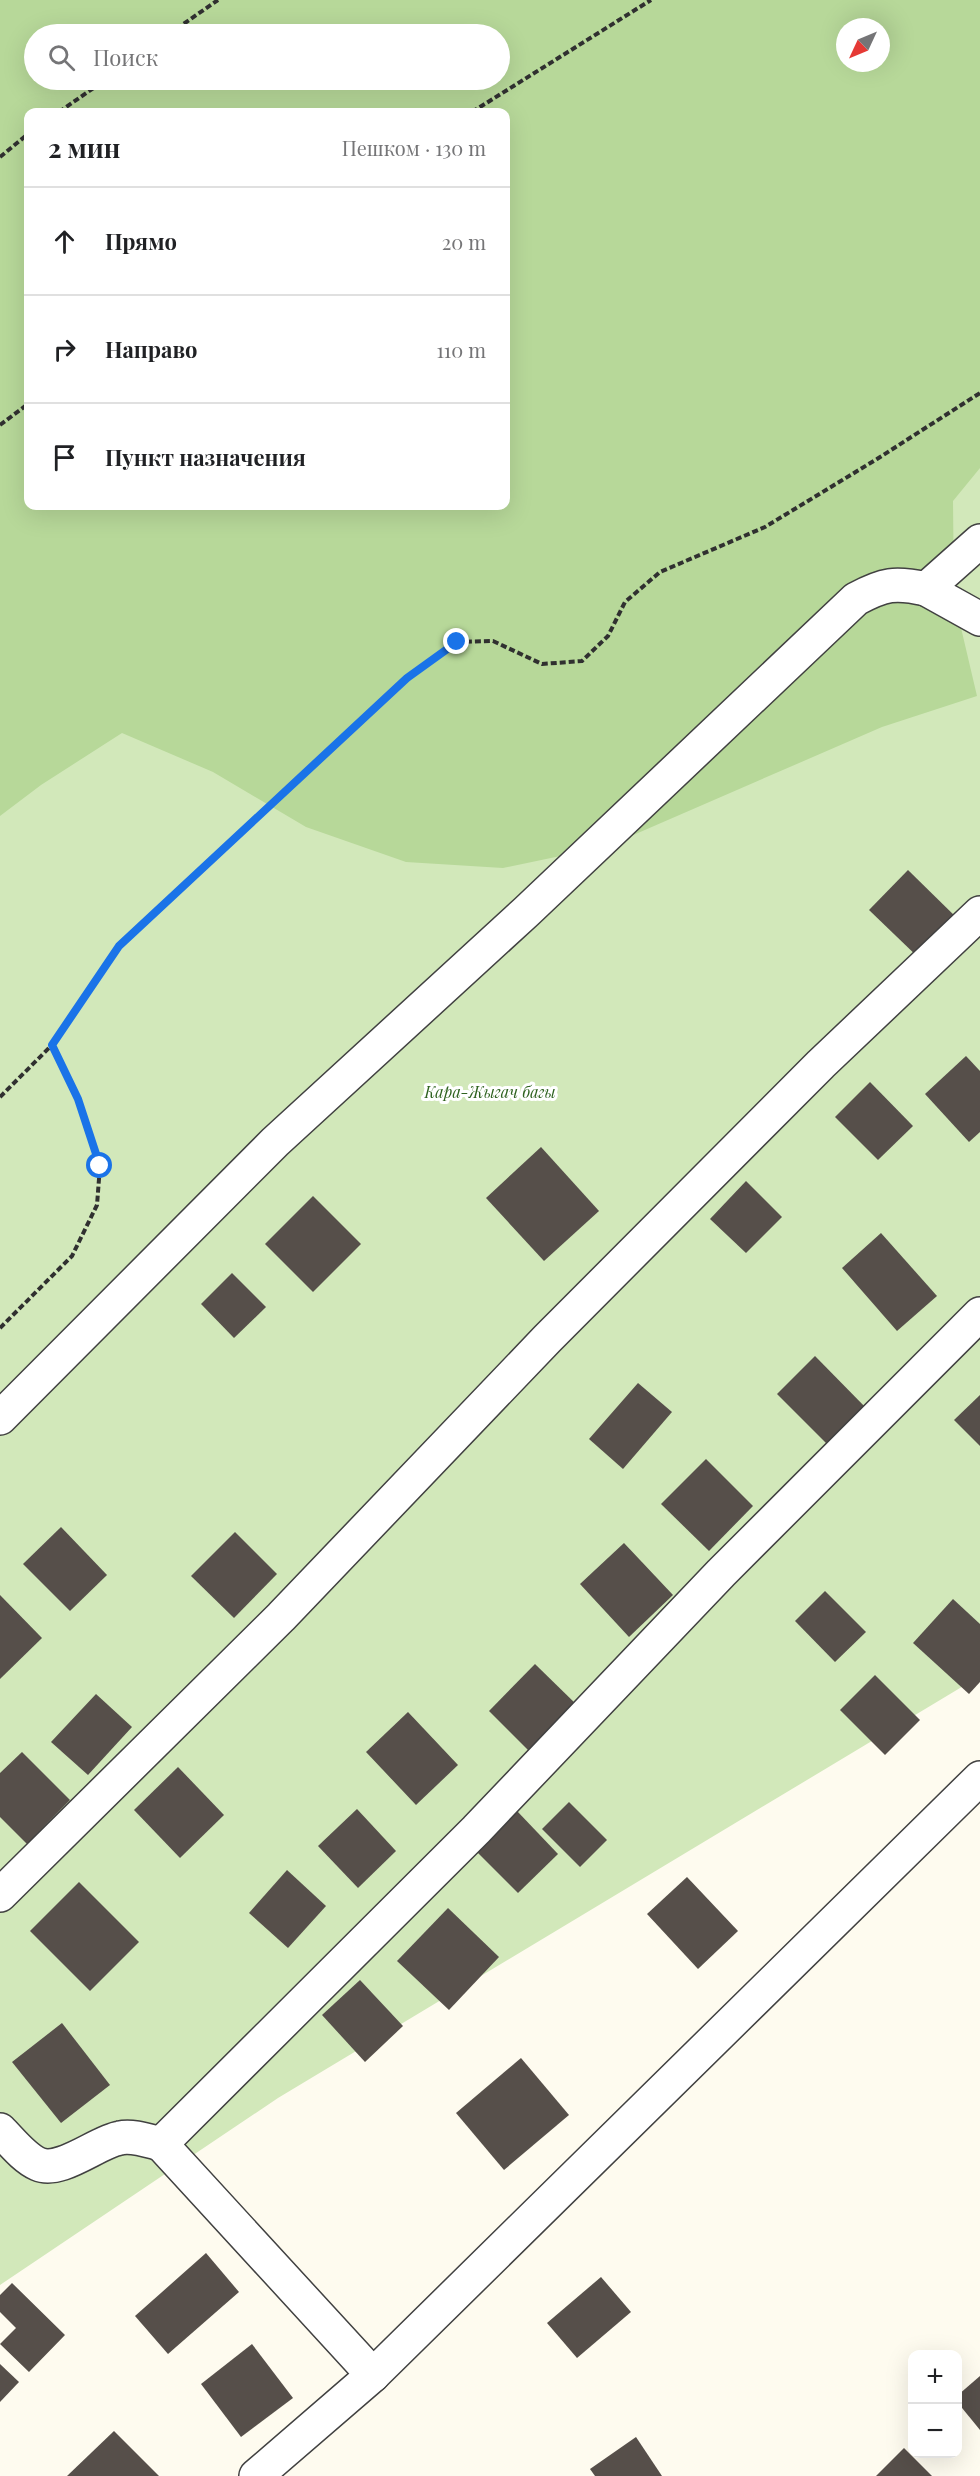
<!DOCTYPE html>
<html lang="ru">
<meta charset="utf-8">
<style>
body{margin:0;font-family:"Playfair Display",serif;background:#f6f6f6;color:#202124}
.controls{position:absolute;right:18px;bottom:18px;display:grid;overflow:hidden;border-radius:12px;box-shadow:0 6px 24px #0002}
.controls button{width:54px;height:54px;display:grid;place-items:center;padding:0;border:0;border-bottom:2px solid #e0e0e0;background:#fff;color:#202124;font:30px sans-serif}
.compass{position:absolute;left:836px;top:18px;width:54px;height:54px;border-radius:50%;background:#fff;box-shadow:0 6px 24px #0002;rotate:226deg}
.stop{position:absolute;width:18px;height:18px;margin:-14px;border:4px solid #1a73e8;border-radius:50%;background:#fff}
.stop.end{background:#1a73e8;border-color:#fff;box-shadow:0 2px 6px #0008}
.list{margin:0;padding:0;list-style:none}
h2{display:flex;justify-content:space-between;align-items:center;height:78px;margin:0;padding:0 24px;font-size:26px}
h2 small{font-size:20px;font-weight:400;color:#757577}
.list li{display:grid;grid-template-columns:39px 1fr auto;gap:18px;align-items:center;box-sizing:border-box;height:108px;padding:0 24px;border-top:2px solid #e0e0e0}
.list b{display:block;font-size:22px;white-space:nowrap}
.list em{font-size:20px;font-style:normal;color:#757577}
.icon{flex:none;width:33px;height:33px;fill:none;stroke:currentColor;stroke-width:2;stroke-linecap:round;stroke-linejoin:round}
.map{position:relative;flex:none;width:980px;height:2476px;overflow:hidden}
.search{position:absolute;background:#fff;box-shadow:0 6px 24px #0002;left:24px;top:24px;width:486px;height:66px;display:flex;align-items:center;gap:15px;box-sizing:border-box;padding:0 21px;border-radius:33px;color:#757577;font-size:22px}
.panel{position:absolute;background:#fff;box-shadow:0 6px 24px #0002;left:24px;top:108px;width:486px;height:402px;border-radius:12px}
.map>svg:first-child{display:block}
.green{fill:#d2e8ba;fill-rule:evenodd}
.forest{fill:#b7d899;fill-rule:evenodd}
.building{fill:#564f4a}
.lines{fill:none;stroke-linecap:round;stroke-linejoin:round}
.minor-casing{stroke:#414141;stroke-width:36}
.path{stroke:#303030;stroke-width:4;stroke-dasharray:6 3;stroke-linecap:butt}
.minor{stroke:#fff;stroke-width:33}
.route{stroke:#1a73e8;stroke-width:8}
.labels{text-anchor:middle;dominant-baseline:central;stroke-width:6;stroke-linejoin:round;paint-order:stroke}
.park-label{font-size:16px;font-style:italic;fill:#2f6320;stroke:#fff}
</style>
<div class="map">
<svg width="980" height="2476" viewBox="0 0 980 2476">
<rect width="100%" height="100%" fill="#fefbef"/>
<path class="green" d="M0 0H980V1676L278 2098 0 2285ZM845 27H881V63H845ZM34 34H500V80H34ZM28 112H506V506H28Z"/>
<path class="forest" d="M0 0H980V468L953 501 954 598 977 696 882 727 608 846 503 868 406 862 306 827 213 772 122 733 41 785 0 816ZM845 27H881V63H845ZM34 34H500V80H34ZM28 112H506V506H28Z"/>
<g class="building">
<path d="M908 870 961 922 922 961 869 910Z"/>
<path d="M966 1056 980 1071V1132L969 1142 925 1094Z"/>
<path d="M870 1082 913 1126 878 1160 835 1117Z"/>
<path d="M541 1147 599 1211 544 1261 486 1198Z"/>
<path d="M746 1181 782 1217 746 1253 710 1219Z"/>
<path d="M313 1196 361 1244 313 1292 265 1244Z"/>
<path d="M881 1233 937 1296 897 1331 842 1268Z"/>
<path d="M232 1273 266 1307 234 1338 201 1304Z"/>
<path d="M815 1356 869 1411 831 1448 777 1394Z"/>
<path d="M638 1383 672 1412 623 1469 589 1439Z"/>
<path d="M980 1395V1446L954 1420Z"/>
<path d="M706 1459 753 1506 709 1551 661 1504Z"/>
<path d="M61 1527 107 1575 70 1611 23 1564Z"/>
<path d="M235 1532 277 1574 234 1618 191 1576Z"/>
<path d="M624 1543 673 1595 629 1637 580 1584Z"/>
<path d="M825 1591 866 1632 835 1662 795 1621Z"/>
<path d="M0 1595 42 1638 0 1679Z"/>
<path d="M953 1599 980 1624V1682L969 1694 913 1643Z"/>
<path d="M535 1664 579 1707 533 1755 489 1711Z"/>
<path d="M875 1675 920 1720 885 1755 840 1710Z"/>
<path d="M96 1694 132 1727 88 1775 51 1742Z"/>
<path d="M408 1712 458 1765 416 1805 366 1752Z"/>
<path d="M22 1752 70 1800 27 1844 0 1817V1773Z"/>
<path d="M178 1767 224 1815 180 1858 134 1810Z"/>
<path d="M569 1802 607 1840 580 1867 542 1829Z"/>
<path d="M357 1809 396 1851 358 1888 318 1846Z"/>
<path d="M517 1811 558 1854 518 1893 476 1851Z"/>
<path d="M287 1870 326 1906 288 1948 249 1913Z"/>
<path d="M687 1877 738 1931 698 1969 647 1914Z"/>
<path d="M79 1882 139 1942 90 1991 30 1931Z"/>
<path d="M448 1908 499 1957 449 2010 397 1961Z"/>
<path d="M360 1980 403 2026 365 2062 322 2015Z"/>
<path d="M62 2023 110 2085 61 2123 12 2062Z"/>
<path d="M521 2058 569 2115 504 2170 456 2113Z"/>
<path d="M206 2253 239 2292 168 2354 135 2316Z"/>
<path d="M601 2277 631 2312 577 2358 547 2323Z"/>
<path d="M12 2283 65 2335 29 2372 0 2344 16 2328 0 2312V2295Z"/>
<path d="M252 2344 293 2398 241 2437 201 2384Z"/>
<path d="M0 2364 19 2382 0 2402Z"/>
<path d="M980 2376V2430L958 2403V2395Z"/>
<path d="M114 2431 159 2476H67Z"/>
<path d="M636 2437 662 2476H595L590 2469Z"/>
<path d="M904 2448 932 2476H876Z"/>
</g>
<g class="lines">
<defs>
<g id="minor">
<path d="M926 589 980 619"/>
<path d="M0 1418 275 1142 526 912 856 599C884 584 895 582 926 589L980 541"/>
<path d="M0 1895 281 1617 547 1339 821 1064 980 913"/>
<path d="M0 2130C11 2141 24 2158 38 2164 61 2174 97 2142 120 2138 132 2135 149 2141 161 2144"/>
<path d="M373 2375 161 2144 476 1830 721 1573 980 1314"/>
<path d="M256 2476 373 2375 980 1778"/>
</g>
</defs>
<use href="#minor" class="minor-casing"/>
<g class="path">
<path d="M169 34 218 0"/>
<path d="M59 112 105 80"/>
<path d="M472 112 651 0"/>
<path d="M0 157 28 134"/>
<path d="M0 425 28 404"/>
<path d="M0 1097 52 1045 119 946 407 678 457 642 493 641 542 664 582 661 608 636 625 602 660 572 765 527 877 459 980 393"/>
<path d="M0 1328 72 1256 97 1205 100 1166 78 1099 52 1045"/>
</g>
<use href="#minor" class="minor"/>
</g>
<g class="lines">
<path class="route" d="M100 1166 78 1099 52 1045 119 946 407 678 457 642"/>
</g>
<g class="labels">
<g class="park-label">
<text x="490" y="1091">Кара-Жыгач багы</text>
</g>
</g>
</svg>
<div class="controls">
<button>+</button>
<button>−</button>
</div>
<svg class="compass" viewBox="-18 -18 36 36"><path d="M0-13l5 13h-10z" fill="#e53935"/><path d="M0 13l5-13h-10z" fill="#757577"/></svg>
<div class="stop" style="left:100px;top:1166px"></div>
<div class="stop end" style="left:457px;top:642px"></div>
<div class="search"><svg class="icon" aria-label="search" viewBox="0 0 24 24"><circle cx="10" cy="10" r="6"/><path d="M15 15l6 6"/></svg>Поиск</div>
<section class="panel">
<h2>2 мин<small>Пешком · 130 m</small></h2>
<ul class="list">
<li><svg class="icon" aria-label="ahead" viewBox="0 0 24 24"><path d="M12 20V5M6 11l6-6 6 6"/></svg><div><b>Прямо</b></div><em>20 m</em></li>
<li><svg class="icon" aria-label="right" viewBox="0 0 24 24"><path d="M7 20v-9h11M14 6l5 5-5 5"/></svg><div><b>Направо</b></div><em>110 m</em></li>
<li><svg class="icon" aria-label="arrive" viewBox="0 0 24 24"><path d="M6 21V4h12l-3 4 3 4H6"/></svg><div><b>Пункт назначения</b></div></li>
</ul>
</section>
</div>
